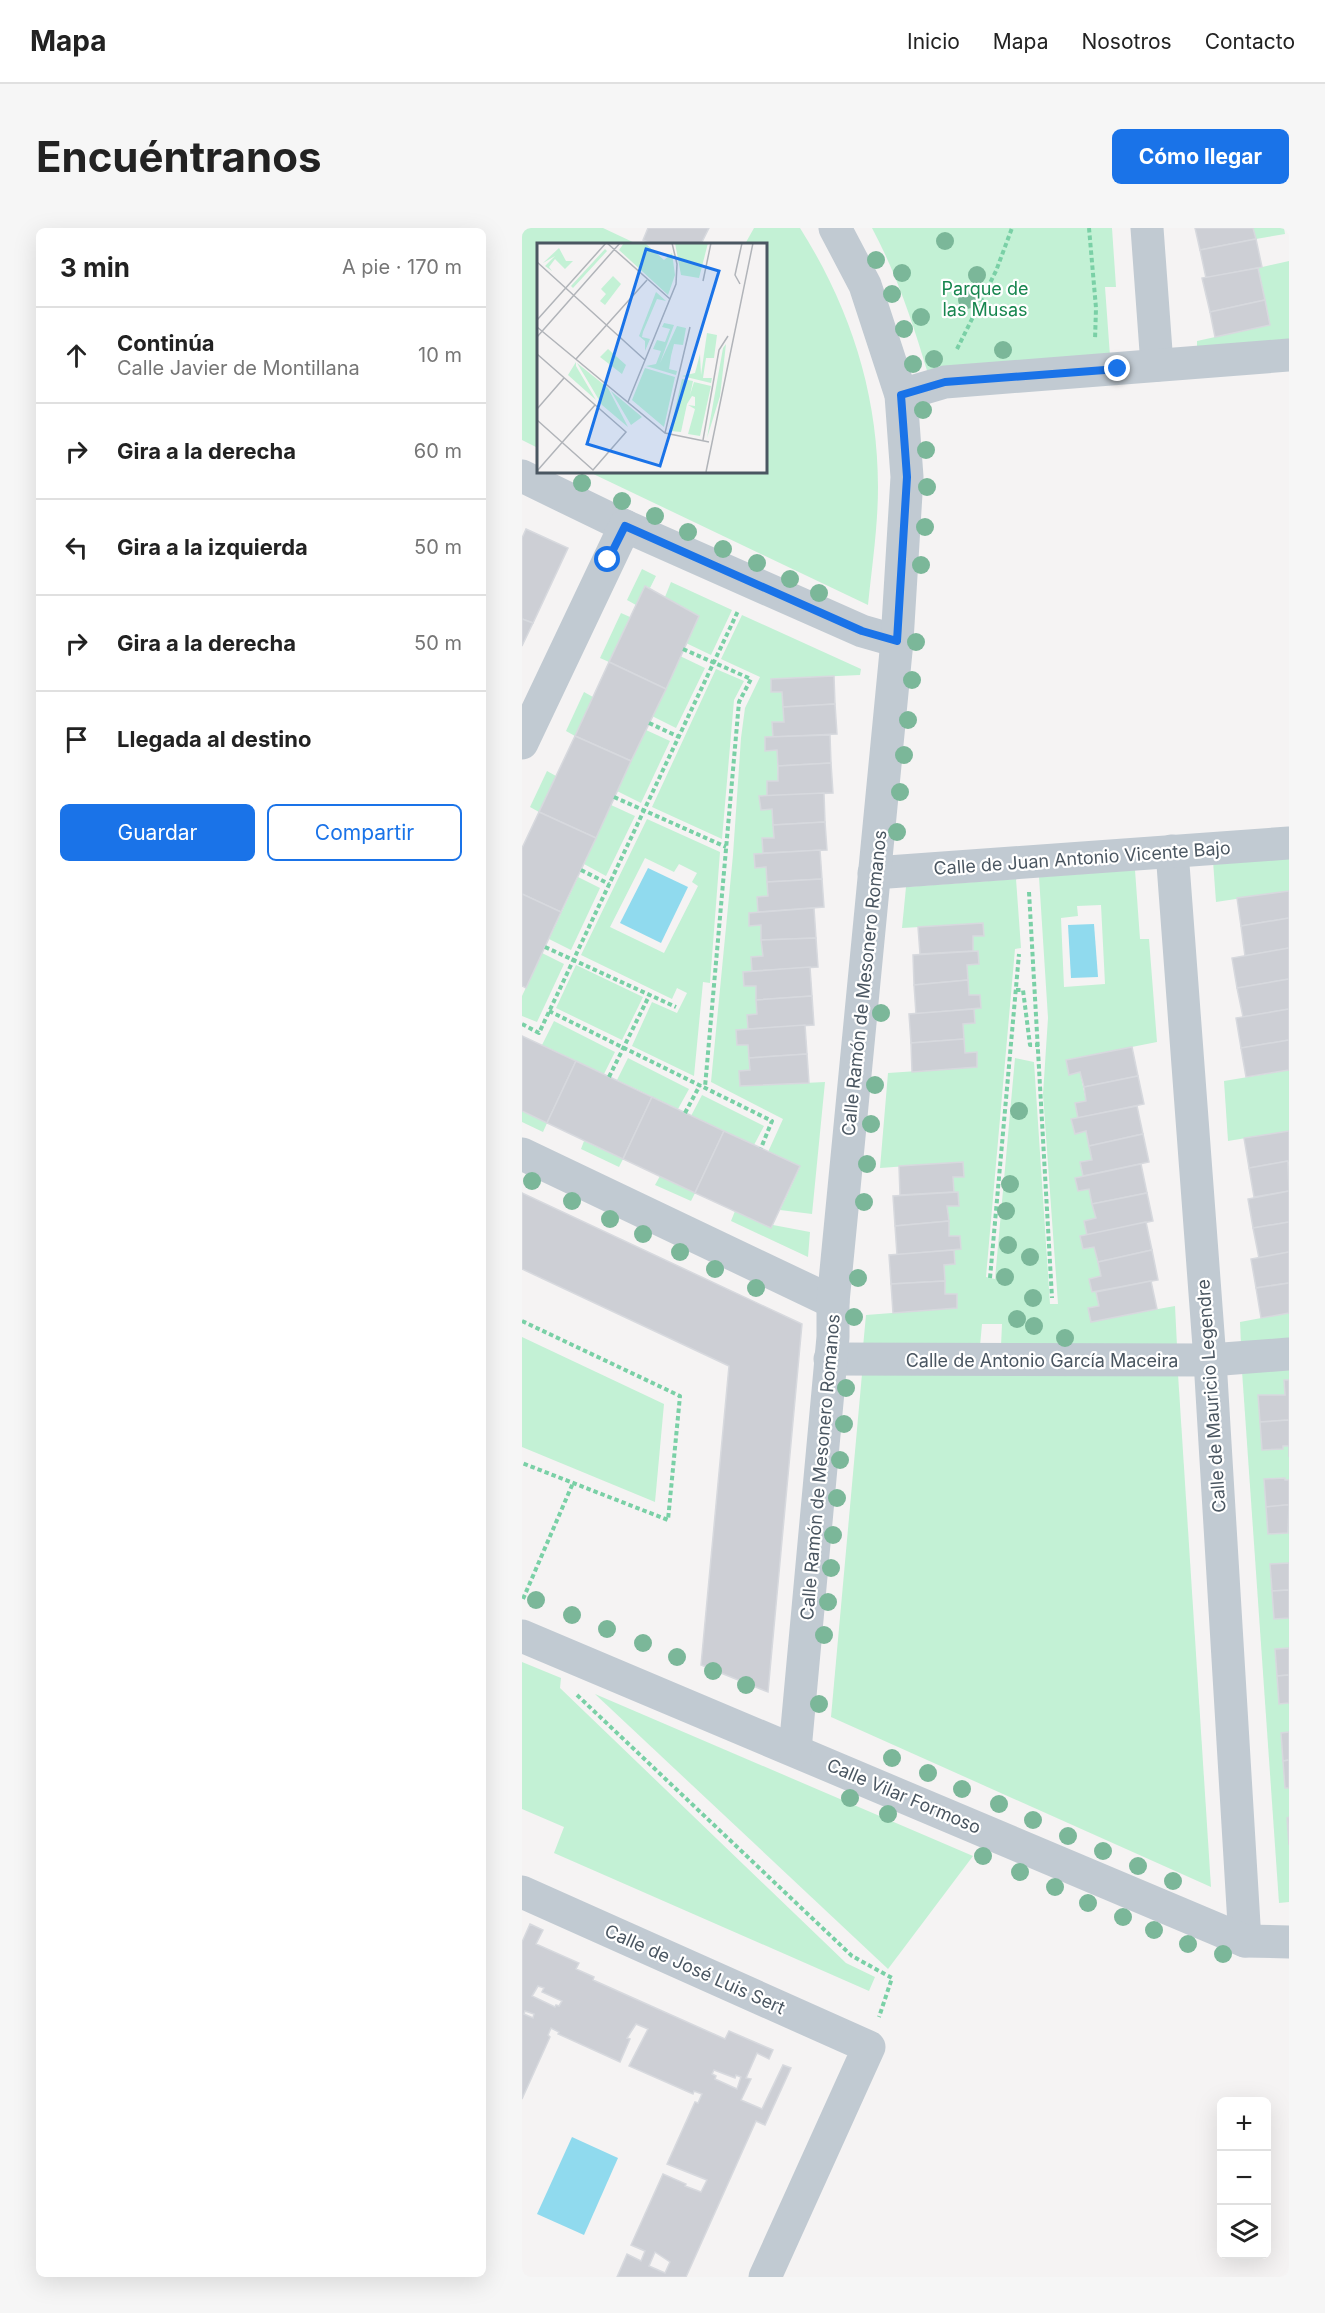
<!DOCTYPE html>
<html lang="es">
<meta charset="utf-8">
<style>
body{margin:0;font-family:Inter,sans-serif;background:#f6f6f6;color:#222}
.controls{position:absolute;right:18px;bottom:18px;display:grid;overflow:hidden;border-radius:9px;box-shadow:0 6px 24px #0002}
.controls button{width:54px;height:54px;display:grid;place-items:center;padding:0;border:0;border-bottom:2px solid #e0e0e0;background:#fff;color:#222;font:30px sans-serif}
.stop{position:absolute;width:18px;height:18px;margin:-14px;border:4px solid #1a73e8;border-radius:50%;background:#fff}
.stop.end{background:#1a73e8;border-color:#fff;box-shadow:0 2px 6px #0008}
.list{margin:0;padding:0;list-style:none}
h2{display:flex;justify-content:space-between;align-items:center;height:78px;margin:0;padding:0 24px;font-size:26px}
h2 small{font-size:20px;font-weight:400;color:#767676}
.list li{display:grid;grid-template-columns:39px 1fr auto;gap:18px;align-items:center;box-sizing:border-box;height:96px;padding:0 24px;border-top:2px solid #e0e0e0}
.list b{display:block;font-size:22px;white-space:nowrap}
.list p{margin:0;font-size:20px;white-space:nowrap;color:#767676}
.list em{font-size:20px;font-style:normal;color:#767676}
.actions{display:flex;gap:12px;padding:18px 24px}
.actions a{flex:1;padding:14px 0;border:2px solid #1a73e8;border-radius:9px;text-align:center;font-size:21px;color:#1a73e8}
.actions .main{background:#1a73e8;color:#fff}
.icon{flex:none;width:33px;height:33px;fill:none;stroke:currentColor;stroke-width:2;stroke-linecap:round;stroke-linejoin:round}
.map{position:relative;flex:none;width:767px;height:2049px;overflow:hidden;border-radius:9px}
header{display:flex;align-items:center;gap:36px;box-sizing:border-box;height:84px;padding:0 30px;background:#fff;border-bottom:2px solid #e0e0e0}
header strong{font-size:28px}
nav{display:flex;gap:33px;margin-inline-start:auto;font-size:21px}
.intro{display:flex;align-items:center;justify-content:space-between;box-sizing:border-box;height:144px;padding:0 36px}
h1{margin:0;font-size:42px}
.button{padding:15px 27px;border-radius:9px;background:#1a73e8;color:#fff;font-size:21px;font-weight:700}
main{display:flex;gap:36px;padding:0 36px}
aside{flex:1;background:#fff;border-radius:9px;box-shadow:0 6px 24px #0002}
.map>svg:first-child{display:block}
.green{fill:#c3f1d5;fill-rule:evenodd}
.water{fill:#90daee}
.building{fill:#cdcfd5;stroke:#d7d9de;stroke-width:1.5;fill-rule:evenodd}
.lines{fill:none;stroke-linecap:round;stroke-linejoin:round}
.path{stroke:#7ad0a6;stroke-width:4;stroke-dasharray:4.5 3;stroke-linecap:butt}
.minor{stroke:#c1cad2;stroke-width:33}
.tree{fill:#7bb799}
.route{stroke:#1a73e8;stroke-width:8}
.labels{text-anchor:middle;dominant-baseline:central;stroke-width:4.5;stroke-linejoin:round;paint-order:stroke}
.park-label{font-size:18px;fill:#17864f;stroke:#fff}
.street-label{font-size:18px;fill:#4a5661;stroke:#fff}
.inset-road{fill:none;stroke:#b1b4b9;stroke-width:1.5}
.view{fill:#1a73e8;fill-opacity:0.15;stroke:#1a73e8;stroke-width:3}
.inset-edge{fill:none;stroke:#4a5661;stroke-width:3}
</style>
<header>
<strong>Mapa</strong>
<nav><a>Inicio</a><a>Mapa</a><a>Nosotros</a><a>Contacto</a></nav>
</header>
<div class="intro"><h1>Encuéntranos</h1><a class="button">Cómo llegar</a></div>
<main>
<aside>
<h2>3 min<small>A pie · 170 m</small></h2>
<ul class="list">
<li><svg class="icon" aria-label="ahead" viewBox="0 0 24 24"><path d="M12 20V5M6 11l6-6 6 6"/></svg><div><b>Continúa</b><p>Calle Javier de Montillana</p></div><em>10 m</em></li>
<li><svg class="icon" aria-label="right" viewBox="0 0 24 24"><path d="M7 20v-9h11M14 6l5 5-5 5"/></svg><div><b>Gira a la derecha</b></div><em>60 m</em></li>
<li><svg class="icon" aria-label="left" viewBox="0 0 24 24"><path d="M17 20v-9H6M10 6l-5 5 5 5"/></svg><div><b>Gira a la izquierda</b></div><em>50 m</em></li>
<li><svg class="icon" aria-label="right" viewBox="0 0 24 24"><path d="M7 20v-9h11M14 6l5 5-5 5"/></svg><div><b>Gira a la derecha</b></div><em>50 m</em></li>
<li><svg class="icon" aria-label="arrive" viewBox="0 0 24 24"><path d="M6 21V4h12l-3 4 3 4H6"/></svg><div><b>Llegada al destino</b></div></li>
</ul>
<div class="actions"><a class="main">Guardar</a><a>Compartir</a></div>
</aside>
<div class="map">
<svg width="767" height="2049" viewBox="0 0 767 2049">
<rect width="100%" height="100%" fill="#f5f3f3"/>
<g class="green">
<path d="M0 0H81L115 16H16V220L0 212Z"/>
<path d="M232 0H278C328 79 356 165 356 259 356 298 350 338 346 377L65 243H243V16H223Z"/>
<path d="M350 0H590L594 59H583L588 128 406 146C391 95 375 47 350 0Z"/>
<path d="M731 0H762L763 6 734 11Z"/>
<path d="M767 33V115L675 121V113L748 97 736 40Z"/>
<path d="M120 341 134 348 128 360 124 358 114 377 105 372Z"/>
<path d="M149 354 210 382 189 427 164 415 177 388 143 369Z"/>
<path d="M99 385 108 389 87 434 78 430Z"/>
<path d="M220 387 339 441 338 447 249 451V464H260L262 494H250L251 509H243V523L255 522 256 553H245V568H237L239 582 250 581 252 610 240 611 241 625 232 626 233 639H244L246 668 235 669 236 684 227 685V697H239L241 728 229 729 230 743 221 744 222 758H234L235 786 225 787 226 801 214 802 215 817H226L228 842 217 843 218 858 303 854 290 986 258 982 278 939 246 924 261 891 189 854 211 627 219 510 223 480 238 449 199 431Z"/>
<path d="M158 428 183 440 154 500 130 488Z"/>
<path d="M194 441 222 453 212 472 200 611 130 579Z"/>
<path d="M62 464 71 469 53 508 44 503Z"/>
<path d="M124 502 148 513 119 575 95 563Z"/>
<path d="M25 543 34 548 17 584 8 579Z"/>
<path d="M89 577 113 588 84 648 62 636Z"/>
<path d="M125 591 198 624 188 755 181 754 172 848 110 818 130 774 155 785 165 765 155 760 150 771 59 727ZM123 630 152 644 157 636 175 645 170 654 176 658 142 725 88 699Z"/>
<path d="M767 628V663L694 674 691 633Z"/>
<path d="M613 642 618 711H627L635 814 544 832 547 846 558 844 564 873 553 875 556 890 549 892 553 906 564 903 570 932 559 934 561 948 553 950 556 963 567 961 574 990 562 993 565 1007 558 1008 561 1021 572 1019 579 1048 567 1051 570 1064H574L577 1078 566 1080 569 1093 653 1078 655 1118H479L480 1096H460L458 1118 341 1119 344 1087 435 1080V1066H423L422 1037 433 1036 432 1022 439 1021 438 1008H427L425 978 437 977 436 964H432L431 949H442L441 934 358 940 366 845 455 839 454 825H443L441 796 453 795 452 781 459 780 458 767H447L445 737 457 736 456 723H451V708H462L450 696 380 700 384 659 494 651 499 720 493 721 464 1049 473 1051 493 830 512 834 528 1076H536L521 866 526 790 517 649ZM579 677 583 756 542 759 539 690 556 688 555 678Z"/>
<path d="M56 649 78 660 49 722 27 711Z"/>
<path d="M20 725 42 736 15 794 0 788V768Z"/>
<path d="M54 737 121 769 100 812 34 780Z"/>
<path d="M32 793 93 824 82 846 20 817Z"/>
<path d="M106 830 167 861 156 881 95 852Z"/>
<path d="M767 842V903L706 913 702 853Z"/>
<path d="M180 867 242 898 232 917 169 888Z"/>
<path d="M0 883 25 895 21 904 0 894Z"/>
<path d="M62 913 101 931 97 939 59 921Z"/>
<path d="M138 948 173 965 169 973 133 957Z"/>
<path d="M213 983 249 1000 251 997 288 1004 286 1029 209 993Z"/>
<path d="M767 1085V1113L719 1117 718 1094Z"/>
<path d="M0 1109 142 1176 133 1274 0 1219Z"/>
<path d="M767 1140V1674L757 1675 720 1143Z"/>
<path d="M340 1146H656L689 1659 309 1489Z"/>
<path d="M0 1434 39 1450 38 1460 324 1735 353 1749 347 1763 32 1625 42 1599 0 1581Z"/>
<path d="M73 1466 451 1628 366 1741Z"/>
</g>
<g class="water">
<path d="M126 640 166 659 139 715 98 695Z"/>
<path d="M572 696 576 749 549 750 546 697Z"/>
<path d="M50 1909 96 1930 62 2007 15 1986Z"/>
</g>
<g class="building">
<path d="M126 0H187L179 16H131L121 12Z"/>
<path d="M673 0H731L734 11 678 22Z"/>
<path d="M734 11 740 39 684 50 678 22Z"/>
<path d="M736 40 743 72 688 84 680 50Z"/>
<path d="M743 72 748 97 693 109 688 84Z"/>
<path d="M4 301 46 320 11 395 0 391V310Z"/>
<path d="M123 358 177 388 144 461 87 434Z"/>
<path d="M0 391 11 395 0 418Z"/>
<path d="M87 434 144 461 109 533 53 508Z"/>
<path d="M312 448 313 476 261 479 260 464H249V451Z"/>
<path d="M313 476 315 506 251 509 250 494H262L261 479Z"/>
<path d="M308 507 309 535 256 538 255 522 243 523V509Z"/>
<path d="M53 508 109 533 74 610 17 584Z"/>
<path d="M309 535 311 565 245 568V553H256V538Z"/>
<path d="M302 565 303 594 251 597 250 581 239 582 237 568Z"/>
<path d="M17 584 74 610 39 684 0 666V620Z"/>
<path d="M303 594 305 622 241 625 240 610H252L251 597Z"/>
<path d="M298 622 300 651 245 654 244 639 233 640 232 626Z"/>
<path d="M300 651 302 679 236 684 235 669 246 668 245 654Z"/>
<path d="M767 663V690L719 698 715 670Z"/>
<path d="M0 666 39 684 4 760 0 758Z"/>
<path d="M292 680 294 710 239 712V697L227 698V685Z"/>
<path d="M767 690V720L723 728 719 698Z"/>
<path d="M461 695 462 708H451V723L398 726 396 699Z"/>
<path d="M294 710 296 739 230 743 229 729 241 728 239 712Z"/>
<path d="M767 720V751L715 760 710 730Z"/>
<path d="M456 723 457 736 445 737 446 752 392 757 391 727Z"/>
<path d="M288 739 290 768 234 772V758H222L221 744Z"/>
<path d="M767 751V781L721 789 715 760Z"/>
<path d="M446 752 447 767H458L459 780 394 786 392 757Z"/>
<path d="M290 768 292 797 226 801 225 787 235 786 234 772Z"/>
<path d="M452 781 453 795 441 796 442 811 389 815 387 786Z"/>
<path d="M767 781V812L719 820 714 790Z"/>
<path d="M283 797 285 826 227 830 226 817H215L214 802Z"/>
<path d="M0 808 54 833 25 895 0 883Z"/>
<path d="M442 811 443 825 455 824V839L390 844 389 815Z"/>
<path d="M767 812V842L724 849 719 820Z"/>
<path d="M610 819 616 848 562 859 558 844 547 847 544 832Z"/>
<path d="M285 826 287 855 218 858 217 843 228 842 227 830Z"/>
<path d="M54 833 130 869 101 931 25 895Z"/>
<path d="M616 848 622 876 556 890 553 875 564 873 562 859Z"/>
<path d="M130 869 202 903 173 965 101 931Z"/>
<path d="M615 878 621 906 567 918 564 903 553 906 549 891Z"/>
<path d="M202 903 278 938 249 1000 173 965Z"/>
<path d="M767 903V933L727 940 722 910Z"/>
<path d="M621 906 627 934 561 948 558 934 570 932 567 918Z"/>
<path d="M766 933 767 963 732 969 727 940Z"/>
<path d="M441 934 442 949H431L432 964 378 967 377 938Z"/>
<path d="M619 936 625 965 570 976 567 961 556 963 553 950Z"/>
<path d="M767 963V994L731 1000 726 971Z"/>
<path d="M436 964 437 978H425L427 993 373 998 371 968Z"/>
<path d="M0 965 280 1096 246 1464 179 1437 207 1138 0 1041Z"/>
<path d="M625 965 631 993 565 1007 562 993 574 990 570 976Z"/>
<path d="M427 993V1008H438L439 1021 375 1027 373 998Z"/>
<path d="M624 994 630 1022 576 1034 572 1019 561 1021 558 1008Z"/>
<path d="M767 994V1024L737 1030 731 1000Z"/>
<path d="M432 1022 433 1036 422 1037 423 1053 369 1056 367 1027Z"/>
<path d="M630 1022 636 1052 570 1064 567 1051 579 1048 576 1034Z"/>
<path d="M767 1024V1055L734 1060 729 1031Z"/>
<path d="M423 1053V1066H435V1080L371 1085 369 1056Z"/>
<path d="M629 1053 635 1081 569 1094 566 1080 577 1078 574 1064Z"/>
<path d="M767 1055V1085L739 1090 734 1060Z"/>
<path d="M762 1152H767V1192L738 1194 736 1167H763Z"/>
<path d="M767 1192V1229V1218H761V1221L740 1222 738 1194Z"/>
<path d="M763 1250V1252H767V1277L744 1279 742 1251Z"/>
<path d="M763 1277H767L766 1305 746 1306 744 1279Z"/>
<path d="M767 1335V1362L750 1363 748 1336Z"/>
<path d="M767 1362V1390L752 1391 750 1363Z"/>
<path d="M767 1420V1447L755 1448 753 1421Z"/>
<path d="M767 1447V1475L757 1476 755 1448Z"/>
<path d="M767 1504V1532L761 1533 759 1505Z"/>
<path d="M767 1532V1560H763L761 1533Z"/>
<path d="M767 1589V1617L765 1590Z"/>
<path d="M8 1696 21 1702 14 1716 57 1735 54 1741 72 1749 71 1752 203 1811 207 1803 251 1822 247 1831 235 1825 224 1850 229 1851 219 1872 240 1881 261 1837 269 1840 243 1897 234 1893 164 2049H95L105 2026 119 2033 123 2023 109 2017 141 1946 164 1956 163 1958 179 1964 185 1952 145 1936 173 1874 176 1875 180 1866 172 1863 171 1866 107 1838 126 1801 114 1796 105 1810 108 1811 98 1834 36 1806 37 1804 29 1800 26 1807 28 1809 0 1871V1714ZM16 1758 22 1760 20 1764 40 1773 37 1778 34 1777 33 1779 10 1768ZM3 1783 12 1786 11 1790 2 1786ZM192 1842 213 1850 214 1847 219 1849 215 1861 193 1851 194 1848 190 1846ZM133 2024 148 2034 143 2045 127 2038Z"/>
</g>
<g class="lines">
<g class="path">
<path d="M567 0 574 80 573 112"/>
<path d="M435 121 474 43 490 0"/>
<path d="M161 421 229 451 217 474 183 859"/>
<path d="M127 495 157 509"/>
<path d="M92 569 204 619"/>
<path d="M59 642 87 656"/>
<path d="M507 664 530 1070"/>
<path d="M23 719 154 779"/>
<path d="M494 762H501L508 817H517"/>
<path d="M27 783 250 893 239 920"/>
<path d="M0 796 17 805 216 383"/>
<path d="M87 849 128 766"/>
<path d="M163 885 178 857"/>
<path d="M468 1050 497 726"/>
<path d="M0 1093 158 1168 146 1292 0 1235"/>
<path d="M1 1371 51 1255"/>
<path d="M55 1467 330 1728 370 1750 357 1789"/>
</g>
<g class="minor">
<path d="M625 0 635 137"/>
<path d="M379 167 423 154 767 127"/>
<path d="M0 248 103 298 340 403 375 413"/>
<path d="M0 515 103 298"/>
<path d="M650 623 688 1132 723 1713"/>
<path d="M352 645 767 615"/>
<path d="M0 926 311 1074"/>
<path d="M308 1131 688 1132 767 1126"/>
<path d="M0 1408 723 1713 767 1714"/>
<path d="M273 1522 311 1109V1074L375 413 385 249 379 167 343 57 313 0"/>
<path d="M0 1664 347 1819 243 2049"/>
</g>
</g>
<g class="tree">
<circle cx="423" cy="13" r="9"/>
<circle cx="354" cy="32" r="9"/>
<circle cx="380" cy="45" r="9"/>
<circle cx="455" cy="47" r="9"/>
<circle cx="370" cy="66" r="9"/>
<circle cx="445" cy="72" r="9"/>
<circle cx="399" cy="89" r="9"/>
<circle cx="382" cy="101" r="9"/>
<circle cx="481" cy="122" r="9"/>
<circle cx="412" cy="131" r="9"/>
<circle cx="391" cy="136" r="9"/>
<circle cx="401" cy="182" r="9"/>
<circle cx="404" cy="222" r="9"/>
<circle cx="60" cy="255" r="9"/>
<circle cx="405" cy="259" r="9"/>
<circle cx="100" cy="273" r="9"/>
<circle cx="133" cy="288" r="9"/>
<circle cx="403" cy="299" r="9"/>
<circle cx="166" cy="304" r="9"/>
<circle cx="201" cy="321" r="9"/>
<circle cx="235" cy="335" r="9"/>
<circle cx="399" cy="337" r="9"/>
<circle cx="268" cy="351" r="9"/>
<circle cx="297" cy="365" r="9"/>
<circle cx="394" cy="414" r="9"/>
<circle cx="390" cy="452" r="9"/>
<circle cx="386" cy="492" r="9"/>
<circle cx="382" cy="527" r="9"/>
<circle cx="378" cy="564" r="9"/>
<circle cx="375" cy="604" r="9"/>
<circle cx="359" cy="785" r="9"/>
<circle cx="353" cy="857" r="9"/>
<circle cx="497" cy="883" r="9"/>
<circle cx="349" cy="896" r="9"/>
<circle cx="345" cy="936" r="9"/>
<circle cx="10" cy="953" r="9"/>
<circle cx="488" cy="956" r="9"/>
<circle cx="50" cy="973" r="9"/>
<circle cx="342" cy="974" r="9"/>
<circle cx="484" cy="983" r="9"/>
<circle cx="88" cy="991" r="9"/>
<circle cx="121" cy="1006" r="9"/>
<circle cx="486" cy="1017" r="9"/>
<circle cx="158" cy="1024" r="9"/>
<circle cx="508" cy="1029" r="9"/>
<circle cx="193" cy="1041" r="9"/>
<circle cx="483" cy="1049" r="9"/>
<circle cx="336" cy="1050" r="9"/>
<circle cx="234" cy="1060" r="9"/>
<circle cx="511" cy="1070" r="9"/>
<circle cx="332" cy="1089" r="9"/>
<circle cx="495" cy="1091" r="9"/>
<circle cx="512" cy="1098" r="9"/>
<circle cx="543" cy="1110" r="9"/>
<circle cx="324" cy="1160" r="9"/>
<circle cx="322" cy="1196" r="9"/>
<circle cx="318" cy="1232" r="9"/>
<circle cx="315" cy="1270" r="9"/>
<circle cx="311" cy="1307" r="9"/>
<circle cx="309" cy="1340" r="9"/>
<circle cx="14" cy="1372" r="9"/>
<circle cx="306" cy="1374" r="9"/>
<circle cx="50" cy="1387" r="9"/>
<circle cx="85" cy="1401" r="9"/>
<circle cx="302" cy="1407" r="9"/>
<circle cx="121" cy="1415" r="9"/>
<circle cx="155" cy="1429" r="9"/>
<circle cx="191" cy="1443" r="9"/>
<circle cx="224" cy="1457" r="9"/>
<circle cx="297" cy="1476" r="9"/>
<circle cx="370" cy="1530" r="9"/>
<circle cx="406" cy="1545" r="9"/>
<circle cx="440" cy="1561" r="9"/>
<circle cx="328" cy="1570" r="9"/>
<circle cx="477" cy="1576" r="9"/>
<circle cx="366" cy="1586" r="9"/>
<circle cx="511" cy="1592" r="9"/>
<circle cx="546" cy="1608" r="9"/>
<circle cx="581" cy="1623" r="9"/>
<circle cx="461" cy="1628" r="9"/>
<circle cx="616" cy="1638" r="9"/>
<circle cx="498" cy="1644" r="9"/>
<circle cx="651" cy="1653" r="9"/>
<circle cx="533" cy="1659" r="9"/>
<circle cx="566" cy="1675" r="9"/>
<circle cx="601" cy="1689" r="9"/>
<circle cx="632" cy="1702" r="9"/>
<circle cx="666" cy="1716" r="9"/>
<circle cx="701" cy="1726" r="9"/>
</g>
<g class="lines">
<path class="route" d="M86 332 103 298 340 403 375 413 385 249 379 167 423 154 596 141"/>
</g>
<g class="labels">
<g class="park-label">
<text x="463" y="60">Parque de<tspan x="463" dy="21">las Musas</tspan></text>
</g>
<g class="street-label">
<text transform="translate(560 630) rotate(-4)">Calle de Juan Antonio Vicente Bajo</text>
<text transform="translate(342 755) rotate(-84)">Calle Ramón de Mesonero Romanos</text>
<text x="520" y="1132">Calle de Antonio García Maceira</text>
<text transform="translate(689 1168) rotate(-94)">Calle de Mauricio Legendre</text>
<text transform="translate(298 1239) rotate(-85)">Calle Ramón de Mesonero Romanos</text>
<text transform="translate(382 1568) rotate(23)">Calle Vilar Formoso</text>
<text transform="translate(173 1741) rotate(24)">Calle de José Luis Sert</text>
</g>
</g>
<g transform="translate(15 15)">
<rect width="230" height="230" fill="#f5f3f3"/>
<path d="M87 0H108L127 17 135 10 138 32 131 52 82 7ZM138 0H171L162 35 144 32ZM22 5 29 18H36L28 26 18 16 12 24 15 28 8 23 18 13 6 20ZM68 6 70 8 36 45 34 43ZM76 33 84 41 68 62 63 58 69 51 64 46ZM119 49 129 58 120 56 106 89 105 94 113 96 108 108V98L102 93ZM127 80 137 82 123 120 140 83 149 85 146 102 137 101 134 113 132 126 140 128 139 132 109 123 119 121 124 108 116 106 120 97 128 99 133 86 125 84ZM170 90 180 92 177 115H169L166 135H175L174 140 145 133 158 130 163 111 164 132ZM189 101 183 153 170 195 186 105ZM71 106 89 122 85 131 63 114ZM39 119V123L59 157 31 132ZM40 120 71 145 91 184 65 162ZM108 125 138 134 127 184 95 157ZM145 136 156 138 153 152 157 139 174 143 163 193 151 191 158 166 151 162 158 163V154L155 153 150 161 144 189 133 188ZM74 148 105 174 94 182Z" fill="#c3f1d5"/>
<path class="inset-road" d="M70 0 133 56M0 19 108 117M166 38 174 0M203 41 198 32 205 0M0 77 69 0M0 84 128 190 172 199M0 94 83 0M0 111 89 189 56 227 0 177M39 116 110 37M91 159 139 41 140 21 135 0M0 166 27 135M128 190 153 84M166 197 182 107 191 93M0 228 58 162M169 229 216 0"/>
<path class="view" d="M109 6 182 28 123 223 50 201Z"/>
<rect width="230" height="230" class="inset-edge"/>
</g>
</svg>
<div class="controls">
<button>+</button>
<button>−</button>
<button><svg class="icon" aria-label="layers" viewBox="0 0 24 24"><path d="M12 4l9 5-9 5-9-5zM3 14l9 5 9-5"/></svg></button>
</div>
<div class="stop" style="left:86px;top:332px"></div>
<div class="stop end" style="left:596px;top:141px"></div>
</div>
</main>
